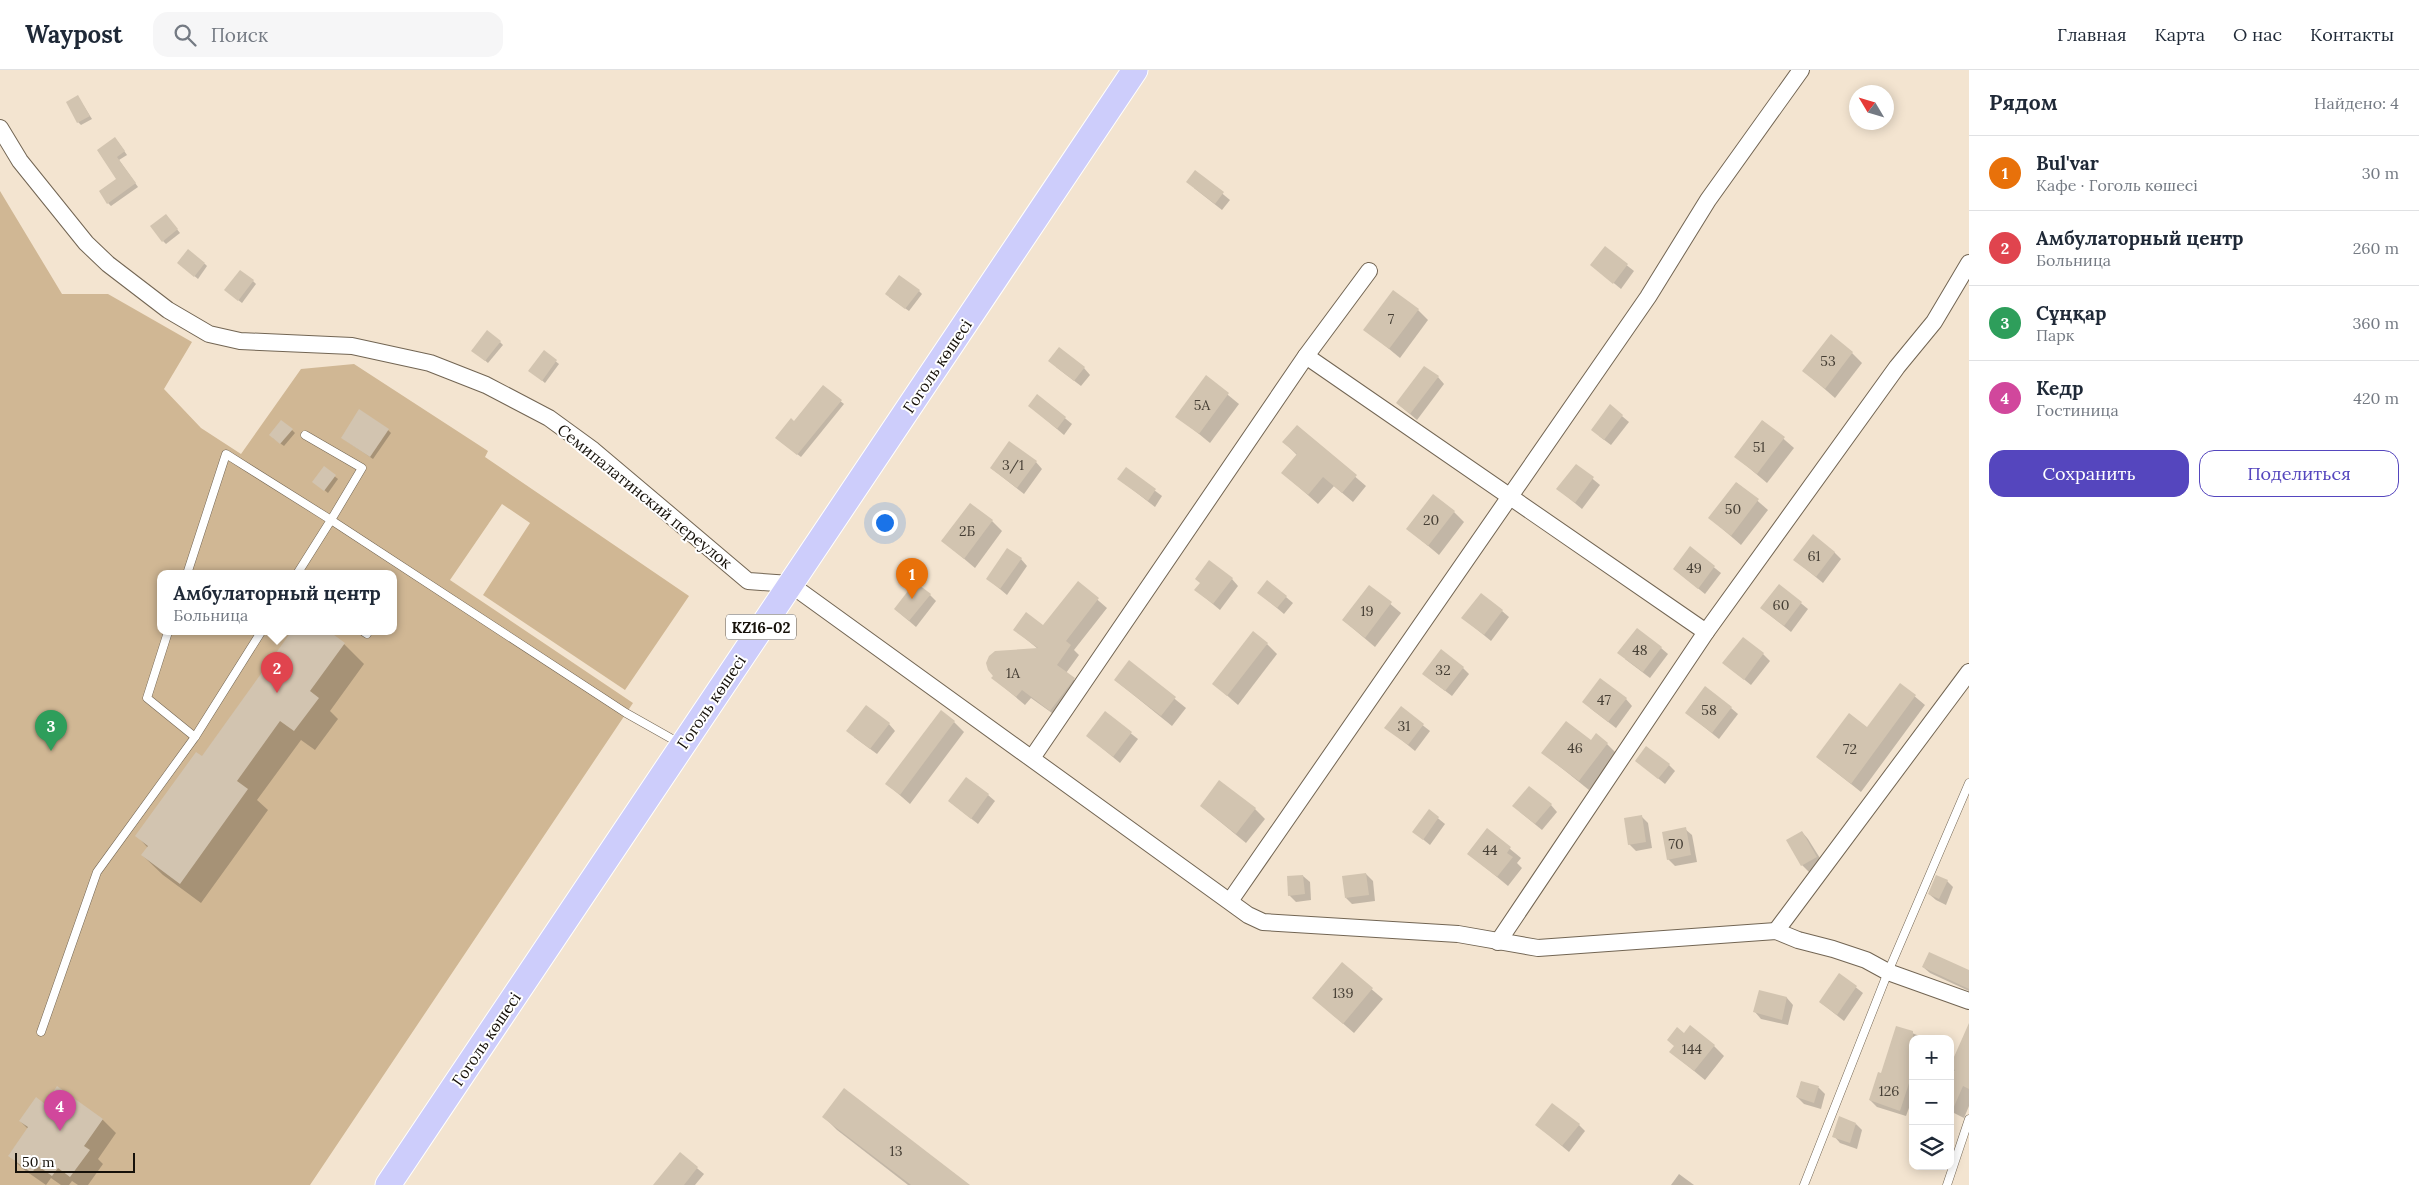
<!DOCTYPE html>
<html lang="ru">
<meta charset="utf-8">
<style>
body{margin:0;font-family:Lora,serif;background:#f6f6f7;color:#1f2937}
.controls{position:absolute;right:15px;bottom:15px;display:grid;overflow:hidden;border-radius:10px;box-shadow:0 2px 12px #0003}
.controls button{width:45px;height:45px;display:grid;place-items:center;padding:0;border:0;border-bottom:1px solid #e0e1e3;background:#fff;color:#1f2937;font:25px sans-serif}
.compass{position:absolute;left:1849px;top:15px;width:45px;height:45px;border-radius:50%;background:#fff;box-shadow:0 2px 12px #0003;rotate:308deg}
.scale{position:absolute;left:15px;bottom:12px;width:120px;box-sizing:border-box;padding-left:5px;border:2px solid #16110a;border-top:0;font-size:14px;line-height:18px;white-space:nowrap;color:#16110a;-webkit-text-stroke:4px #fff;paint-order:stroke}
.you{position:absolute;left:884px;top:452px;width:18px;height:18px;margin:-12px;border:4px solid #fff;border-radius:50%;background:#1a73e8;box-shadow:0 0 0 8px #1a73e833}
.badge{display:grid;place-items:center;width:32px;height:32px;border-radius:50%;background:#5546be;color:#fff;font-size:16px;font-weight:700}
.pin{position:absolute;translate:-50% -41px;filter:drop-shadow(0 1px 2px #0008)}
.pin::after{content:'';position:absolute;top:26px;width:18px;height:15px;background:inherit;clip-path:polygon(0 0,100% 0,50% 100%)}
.popup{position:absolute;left:157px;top:500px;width:240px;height:65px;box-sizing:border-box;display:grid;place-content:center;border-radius:10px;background:#fff;filter:drop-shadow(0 1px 4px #0005);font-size:16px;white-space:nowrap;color:#747a83}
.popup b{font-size:19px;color:#1f2937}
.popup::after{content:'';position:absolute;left:50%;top:100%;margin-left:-10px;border:10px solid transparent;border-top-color:#fff}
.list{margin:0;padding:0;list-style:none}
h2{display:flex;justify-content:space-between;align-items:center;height:65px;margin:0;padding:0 20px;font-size:21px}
h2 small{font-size:16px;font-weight:400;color:#747a83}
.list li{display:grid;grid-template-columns:32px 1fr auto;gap:15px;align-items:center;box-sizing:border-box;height:75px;padding:0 20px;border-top:1px solid #e0e1e3}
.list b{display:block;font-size:19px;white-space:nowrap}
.list p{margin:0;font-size:16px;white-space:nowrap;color:#747a83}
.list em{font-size:16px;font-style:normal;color:#747a83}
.actions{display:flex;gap:10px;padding:15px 20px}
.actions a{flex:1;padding:11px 0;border:1px solid #5546be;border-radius:15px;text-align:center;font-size:18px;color:#5546be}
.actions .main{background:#5546be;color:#fff}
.icon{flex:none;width:28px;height:28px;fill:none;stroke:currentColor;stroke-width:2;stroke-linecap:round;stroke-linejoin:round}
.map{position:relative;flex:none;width:1969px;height:1115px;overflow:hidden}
header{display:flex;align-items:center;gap:30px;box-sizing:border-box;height:70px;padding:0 25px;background:#fff;border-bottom:1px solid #e0e1e3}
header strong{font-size:24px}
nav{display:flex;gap:28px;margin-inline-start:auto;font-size:18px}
.search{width:350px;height:45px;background:#f6f6f7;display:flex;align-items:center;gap:12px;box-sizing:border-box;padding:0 18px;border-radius:15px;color:#747a83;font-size:19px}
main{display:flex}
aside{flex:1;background:#fff}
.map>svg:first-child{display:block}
.green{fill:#d0b794;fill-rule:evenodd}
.shadow{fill:#0003}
.building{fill:#d2c4b0}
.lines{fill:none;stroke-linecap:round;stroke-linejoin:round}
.lane-casing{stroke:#726553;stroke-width:9}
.street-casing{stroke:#726553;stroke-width:18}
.primary-casing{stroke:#fff;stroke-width:27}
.lane{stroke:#fff;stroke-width:8}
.street{stroke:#fff;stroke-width:16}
.primary{stroke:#cdcdfb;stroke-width:25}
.labels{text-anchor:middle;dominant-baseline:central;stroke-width:4;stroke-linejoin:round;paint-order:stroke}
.number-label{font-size:14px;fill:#453e34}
.shield{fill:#fff;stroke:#5c5854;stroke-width:1}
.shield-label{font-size:15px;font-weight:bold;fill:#16110a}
.street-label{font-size:16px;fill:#16110a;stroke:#fff}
</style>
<header>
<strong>Waypost</strong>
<div class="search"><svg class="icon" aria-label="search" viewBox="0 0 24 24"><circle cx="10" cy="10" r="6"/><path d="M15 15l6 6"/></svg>Поиск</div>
<nav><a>Главная</a><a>Карта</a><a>О нас</a><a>Контакты</a></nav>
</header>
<main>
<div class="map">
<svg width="1969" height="1115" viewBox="0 0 1969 1115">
<rect width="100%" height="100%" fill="#f3e4d0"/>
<path class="green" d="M0 121 62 224H108L192 272 164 319 201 358 241 384 301 299 354 294 488 381 485 387 689 526 625 620 483 525 530 453 502 434 450 510 633 633 310 1115H0ZM161 504H393V562H161Z"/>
<g class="shadow">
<path d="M78 27 92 49 81 55 78 52Z"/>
<path d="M118 72 127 85 119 90 138 117 111 136 108 133 118 110 99 80Z"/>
<path d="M1196 102 1230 130 1222 140 1194 118Z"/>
<path d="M168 148 180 163 166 174 163 171Z"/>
<path d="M1605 178 1634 201 1621 219 1592 195Z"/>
<path d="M205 194 207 196 198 209 181 195Z"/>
<path d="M253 211 256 214 242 233 229 223Z"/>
<path d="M919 221 922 224 909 241 889 227Z"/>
<path d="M1418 240 1428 250 1400 288 1365 259Z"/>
<path d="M500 272 503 275 488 293 476 283Z"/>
<path d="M544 282 559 294 545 313 533 303Z"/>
<path d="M1852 283 1862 293 1835 328 1804 301Z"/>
<path d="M1056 297 1084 298 1090 305 1081 316Z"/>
<path d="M1206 307 1239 334 1210 373 1177 346Z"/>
<path d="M1438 307 1444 314 1417 350 1397 333Z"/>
<path d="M823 317 844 334 801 387 780 371Z"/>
<path d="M1038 326 1072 354 1064 365 1030 336Z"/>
<path d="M1610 336 1629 352 1611 375 1599 366Z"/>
<path d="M1763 351 1794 378 1767 413 1736 387Z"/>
<path d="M1297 357 1366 416 1353 432 1334 416 1318 434 1283 403 1297 385 1284 372Z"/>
<path d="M292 360 295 363 284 376 273 368Z"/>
<path d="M388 360 391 363 373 389 345 370Z"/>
<path d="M1036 392 1042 399 1024 424 991 398Z"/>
<path d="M1576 395 1600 415 1582 439 1558 419Z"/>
<path d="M324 398 338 409 328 423 317 414Z"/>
<path d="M1126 399 1162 426 1155 437 1119 409Z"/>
<path d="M1737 413 1768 440 1741 475 1710 448Z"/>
<path d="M1454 442 1464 452 1439 485 1408 459Z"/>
<path d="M992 451 1002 461 975 498 943 471Z"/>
<path d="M1690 478 1721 503 1705 524 1674 499Z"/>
<path d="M1834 482 1841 489 1823 513 1795 490Z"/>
<path d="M1021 489 1027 496 1007 525 988 509Z"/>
<path d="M1232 509 1238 516 1220 540 1196 520Z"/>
<path d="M1078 513 1107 538 1074 580 1079 585 1066 603 1082 617 1059 648 1031 628 1025 635 993 608 1038 579 1015 560 1043 556Z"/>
<path d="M1779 515 1808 539 1791 562 1761 538Z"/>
<path d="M1369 516 1401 543 1375 577 1343 550Z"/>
<path d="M1259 523 1286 527 1293 533 1284 544Z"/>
<path d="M930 525 936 531 916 557 895 539Z"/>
<path d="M1502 541 1509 547 1491 571 1463 548Z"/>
<path d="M292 562H328L344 574 364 594 330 641 338 649 315 680 301 670 257 730 268 740 201 833 163 805 142 785 148 778 137 766 202 687Z"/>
<path d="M1267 574 1277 584 1238 635 1214 614Z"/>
<path d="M1661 578 1668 584 1650 608 1625 589Z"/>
<path d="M1763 584 1770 591 1751 615 1724 593Z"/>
<path d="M1129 592 1186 638 1172 656 1115 610Z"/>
<path d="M1463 598 1469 604 1452 626 1431 610Z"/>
<path d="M1901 615 1925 635 1861 722 1817 687 1867 659Z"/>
<path d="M1626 629 1632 636 1616 658 1590 638Z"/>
<path d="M1401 638 1430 661 1415 681 1386 657Z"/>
<path d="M1731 638 1738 644 1719 669 1687 643Z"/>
<path d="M1105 643 1138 669 1120 693 1088 666Z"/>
<path d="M954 652 964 662 910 734 887 714Z"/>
<path d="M889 654 895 661 877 684 854 667Z"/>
<path d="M1591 672 1607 674 1617 684 1589 720 1543 683Z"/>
<path d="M1637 691 1669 695 1675 701 1665 714Z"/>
<path d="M988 725 995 731 978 754 949 731Z"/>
<path d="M1551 735 1557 742 1542 760 1520 742Z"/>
<path d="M1201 736 1255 739 1265 749 1246 773Z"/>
<path d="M1429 741 1445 754 1430 775 1414 762Z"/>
<path d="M1641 746 1648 753 1652 778 1636 781 1629 774Z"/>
<path d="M1685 759 1692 765 1697 792 1675 796 1668 789Z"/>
<path d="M1487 760 1521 788 1517 793 1522 798 1508 816 1469 784Z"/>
<path d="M1802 762 1808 769 1823 793 1809 802 1802 795Z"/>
<path d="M1366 804 1373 811 1375 831 1352 834 1346 828Z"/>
<path d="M1303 806 1310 812 1311 830 1296 832 1289 825Z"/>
<path d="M1947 811 1953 817 1946 835 1936 830 1929 824Z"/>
<path d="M1342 894 1383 929 1354 963 1324 937Z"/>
<path d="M1923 897 1969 901V921L1930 903Z"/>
<path d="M1840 905 1863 923 1844 951 1820 932Z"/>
<path d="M1760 922 1787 928 1793 935 1788 955 1761 949 1755 942Z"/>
<path d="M1897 957 1927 969H1913V1027L1906 1046 1877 1037 1870 1030 1882 1004Z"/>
<path d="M1684 965 1714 976 1724 986 1705 1010 1671 982Z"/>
<path d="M1969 967V1036L1964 1048 1950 1041 1955 1002 1951 998Z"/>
<path d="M1801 1012 1819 1018 1825 1024 1821 1039 1804 1034 1797 1027Z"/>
<path d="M45 1035 102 1049 116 1063 98 1089 103 1094 88 1115H78L72 1111 69 1115H61L51 1108 46 1115 23 1099 9 1085 28 1059 20 1051Z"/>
<path d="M824 1047 968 1115H908L837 1060Z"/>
<path d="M1856 1054 1862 1060 1857 1079 1840 1073 1834 1066Z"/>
<path d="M1537 1055H1579L1585 1061 1569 1082Z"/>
<path d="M680 1084 704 1104 695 1115H655Z"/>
<path d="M1679 1104 1694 1115H1671Z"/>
</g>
<g class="building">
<path d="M78 25 90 46 77 53 66 32Z"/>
<path d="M115 67 125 81 117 87 136 113 107 134 99 121 116 109 97 80Z"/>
<path d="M1195 100 1224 122 1215 134 1186 112Z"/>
<path d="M166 144 178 159 162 172 150 156Z"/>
<path d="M1605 176 1628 194 1613 214 1590 195Z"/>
<path d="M188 179 205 193 194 207 177 193Z"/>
<path d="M240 200 254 210 238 231 224 220Z"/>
<path d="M899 205 920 220 905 239 885 224Z"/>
<path d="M1393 220 1419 239 1389 279 1363 260Z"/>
<path d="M487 260 501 271 485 291 471 281Z"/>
<path d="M1831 264 1853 282 1825 319 1802 301Z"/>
<path d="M1059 277 1085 297 1074 311 1048 291Z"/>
<path d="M544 280 557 290 542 311 528 301Z"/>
<path d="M1424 296 1439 306 1410 344 1396 333Z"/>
<path d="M1206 305 1229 323 1199 364 1175 347Z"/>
<path d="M823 315 842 330 797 385 775 368 791 348 794 351Z"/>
<path d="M1037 324 1066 347 1057 359 1028 336Z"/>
<path d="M1610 334 1623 345 1604 370 1591 360Z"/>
<path d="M359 339 389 359 370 387 341 368Z"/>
<path d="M281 350 293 359 280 374 269 365Z"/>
<path d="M1762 350 1785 367 1757 404 1734 387Z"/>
<path d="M1297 355 1357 405 1342 423 1323 407 1308 425 1281 403 1297 384 1282 372Z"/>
<path d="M1009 371 1037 391 1017 418 990 398Z"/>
<path d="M1576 394 1594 407 1575 433 1556 419Z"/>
<path d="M324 396 336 405 324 421 312 412Z"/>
<path d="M1126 397 1156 419 1148 431 1117 409Z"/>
<path d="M1736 412 1759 429 1731 466 1708 448Z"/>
<path d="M1433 424 1455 441 1428 476 1406 459Z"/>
<path d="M970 433 993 450 964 489 941 471Z"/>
<path d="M1813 464 1835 482 1816 507 1793 490Z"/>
<path d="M1690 476 1715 496 1698 519 1673 499Z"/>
<path d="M1007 478 1022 488 1000 519 986 509Z"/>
<path d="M1209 490 1233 508 1213 534 1194 520 1200 513 1195 509Z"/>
<path d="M1267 510 1287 526 1277 538 1257 523Z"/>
<path d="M1078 511 1099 528 1066 571 1071 575 1057 595 1075 608 1050 641 1022 620 1016 627 991 608 993 606 988 600 986 593 989 586 995 581 1038 578 1013 560 1026 542 1043 555Z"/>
<path d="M915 512 931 524 909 551 894 539Z"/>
<path d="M1779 514 1802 532 1784 556 1760 538Z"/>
<path d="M1369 515 1392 532 1365 568 1342 550Z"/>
<path d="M1481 523 1503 540 1484 565 1461 548Z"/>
<path d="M1637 558 1662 577 1643 602 1617 583Z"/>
<path d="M1253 561 1268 573 1227 626 1212 614Z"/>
<path d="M291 562H330L345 573 310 621 319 628 294 661 280 651 237 711 248 719 180 814 141 785 148 776 135 766 196 682 202 686Z"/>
<path d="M1743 567 1764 583 1744 610 1722 593Z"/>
<path d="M1441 579 1464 597 1445 621 1422 604Z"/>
<path d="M1129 590 1176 627 1161 646 1114 610Z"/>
<path d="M1600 608 1627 628 1608 652 1582 632Z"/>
<path d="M1900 613 1916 625 1851 714 1816 687 1849 643 1867 657Z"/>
<path d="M1705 616 1732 637 1712 663 1685 643Z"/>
<path d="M866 635 890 653 870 679 846 661Z"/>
<path d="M1401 636 1424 654 1408 675 1384 658Z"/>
<path d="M941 640 955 651 900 725 885 714Z"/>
<path d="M1105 641 1132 662 1113 687 1086 666Z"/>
<path d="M1566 651 1591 670 1596 663 1608 673 1579 711 1541 683Z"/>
<path d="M1646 676 1670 694 1658 709 1635 691Z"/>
<path d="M966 707 989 724 971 749 948 731Z"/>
<path d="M1219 710 1256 738 1236 764 1200 736Z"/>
<path d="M1529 716 1552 734 1535 754 1512 736Z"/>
<path d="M1429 739 1439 747 1423 770 1412 762Z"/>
<path d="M1642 745 1646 772 1628 775 1624 748Z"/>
<path d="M1686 757 1691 785 1667 790 1662 762Z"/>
<path d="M1487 758 1511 777 1507 783 1513 787 1497 807 1467 784Z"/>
<path d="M1802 761 1817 787 1801 796 1786 770Z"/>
<path d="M1366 803 1369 825 1345 828 1342 806Z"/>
<path d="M1303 805 1305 824 1288 826 1287 806Z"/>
<path d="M1936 805 1948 810 1939 829 1928 824Z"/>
<path d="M1929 882 1969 900V919L1922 897Z"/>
<path d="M1342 892 1373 918 1343 954 1312 928Z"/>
<path d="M1839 903 1857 916 1837 945 1819 932Z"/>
<path d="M1759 920 1787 927 1782 950 1753 942Z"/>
<path d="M1969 953V1019L1963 1016 1950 1046V1010L1955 1000 1950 998V996Z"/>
<path d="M1690 955 1715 975 1694 1001 1669 982 1674 976 1667 970 1677 957 1684 963Z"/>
<path d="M1896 956 1913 961V1001L1900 1041 1869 1030 1878 1002 1881 1003Z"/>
<path d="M1801 1011 1819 1016 1814 1033 1796 1027Z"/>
<path d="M57 1016 103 1049 84 1076 90 1080 70 1107 58 1098 52 1106 37 1095 32 1103 8 1086 28 1057 19 1051 36 1027 45 1034Z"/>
<path d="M844 1018 970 1115H911L822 1047Z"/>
<path d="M1552 1033 1580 1054 1562 1076 1535 1055Z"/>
<path d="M1839 1046 1856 1053 1850 1073 1832 1067Z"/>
<path d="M680 1082 698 1097 684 1115H653Z"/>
</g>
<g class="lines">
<defs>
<g id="lane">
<path d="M305 365 362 398 331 450 626 643 681 674"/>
<path d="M187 504 226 384 331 450 297 504"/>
<path d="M168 562 147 628 195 667 261 562"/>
<path d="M364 562 367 564"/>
<path d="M41 962 97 802 195 667"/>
<path d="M1804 1115 1888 902 1969 713"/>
<path d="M1947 1115 1969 1049"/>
</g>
<g id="street">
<path d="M0 58 20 91 86 173 108 194 168 240 209 264 240 271 352 276 430 293 486 315 549 348 593 380 748 511 790 514 1248 845 1263 852 1458 864 1538 878 1776 861 1798 870 1833 879 1866 890 1888 902 1969 931"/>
<path d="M1306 286 1706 562"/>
<path d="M1032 688 1306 286 1369 201"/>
<path d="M1230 831 1648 227 1708 130 1801 0"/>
<path d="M1776 861 1969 602"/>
<path d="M1498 872 1706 562 1897 297 1934 252 1969 193"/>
</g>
<path id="primary" d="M388 1115 1135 0"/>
</defs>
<use href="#lane" class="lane-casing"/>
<use href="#street" class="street-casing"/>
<use href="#primary" class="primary-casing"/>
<use href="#lane" class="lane"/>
<use href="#street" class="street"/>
<use href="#primary" class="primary"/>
</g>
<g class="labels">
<g class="number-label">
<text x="1391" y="249">7</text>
<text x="1828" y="291">53</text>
<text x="1202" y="335">5А</text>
<text x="1759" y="377">51</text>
<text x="1013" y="395">3/1</text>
<text x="1733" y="439">50</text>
<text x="1431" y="450">20</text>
<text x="967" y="461">2Б</text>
<text x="1814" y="486">61</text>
<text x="1694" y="498">49</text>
<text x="1781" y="535">60</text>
<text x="1367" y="541">19</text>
<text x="1640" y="580">48</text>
<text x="1443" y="600">32</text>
<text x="1013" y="603">1А</text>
<text x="1604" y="630">47</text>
<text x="1709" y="640">58</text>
<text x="1404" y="656">31</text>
<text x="1575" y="678">46</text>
<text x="1850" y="679">72</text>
<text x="1676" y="774">70</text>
<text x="1490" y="780">44</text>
<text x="1343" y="923">139</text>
<text x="1692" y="979">144</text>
<text x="1889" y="1021">126</text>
<text x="896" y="1081">13</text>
</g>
<rect class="shield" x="726" y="544.5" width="70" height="25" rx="4"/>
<g class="shield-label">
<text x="761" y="557">KZ16-02</text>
</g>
<g class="street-label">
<text transform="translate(937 296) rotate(-56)">Гоголь көшесі</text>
<text transform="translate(645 426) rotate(39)">Семипалатинский переулок</text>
<text transform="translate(711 632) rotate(-56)">Гоголь көшесі</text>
<text transform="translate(486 969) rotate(-56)">Гоголь көшесі</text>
</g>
</g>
</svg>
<div class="controls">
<button>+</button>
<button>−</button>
<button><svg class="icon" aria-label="layers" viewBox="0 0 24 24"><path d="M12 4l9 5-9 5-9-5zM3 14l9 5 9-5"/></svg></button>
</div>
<svg class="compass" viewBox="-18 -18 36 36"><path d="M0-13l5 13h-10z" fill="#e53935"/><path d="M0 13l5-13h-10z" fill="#747a83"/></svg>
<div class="scale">50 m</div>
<div class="you"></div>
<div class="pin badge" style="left:912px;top:529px;background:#e8710a">1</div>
<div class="pin badge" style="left:277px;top:623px;background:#e0444e">2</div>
<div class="popup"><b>Амбулаторный центр</b>Больница</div>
<div class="pin badge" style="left:51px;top:681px;background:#2e9e5b">3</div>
<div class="pin badge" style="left:60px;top:1061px;background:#d1479c">4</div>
</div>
<aside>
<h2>Рядом<small>Найдено: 4</small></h2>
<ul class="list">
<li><span class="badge" style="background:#e8710a">1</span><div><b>Bul'var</b><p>Кафе · Гоголь көшесі</p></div><em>30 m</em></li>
<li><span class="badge" style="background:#e0444e">2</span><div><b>Амбулаторный центр</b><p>Больница</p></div><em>260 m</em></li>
<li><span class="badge" style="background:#2e9e5b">3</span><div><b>Сұңқар</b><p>Парк</p></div><em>360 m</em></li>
<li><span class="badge" style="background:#d1479c">4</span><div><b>Кедр</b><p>Гостиница</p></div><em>420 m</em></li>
</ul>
<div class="actions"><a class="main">Сохранить</a><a>Поделиться</a></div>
</aside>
</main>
